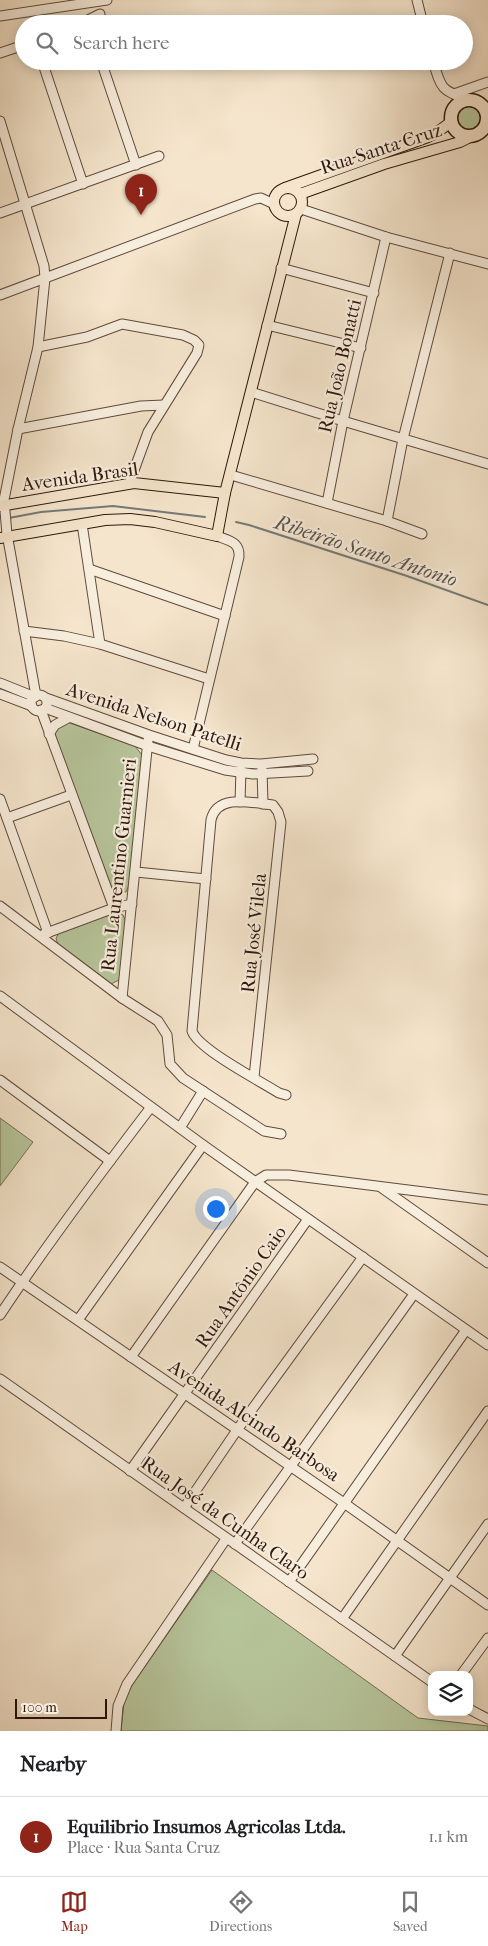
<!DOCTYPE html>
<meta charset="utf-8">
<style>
body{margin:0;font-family:"IM FELL French Canon",serif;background:#f2f2f2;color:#202124}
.controls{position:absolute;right:15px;bottom:15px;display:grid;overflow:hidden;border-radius:10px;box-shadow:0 2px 12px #0003}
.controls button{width:45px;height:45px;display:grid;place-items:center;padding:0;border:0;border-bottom:1px solid #e0e0e0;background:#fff;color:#202124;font:25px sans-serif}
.scale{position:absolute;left:15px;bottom:12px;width:92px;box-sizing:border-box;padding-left:5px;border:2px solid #2f170c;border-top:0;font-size:14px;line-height:18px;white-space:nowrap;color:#2f170c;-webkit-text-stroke:4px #f8eede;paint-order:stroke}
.you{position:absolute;left:215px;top:1208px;width:18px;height:18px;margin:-12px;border:4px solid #fff;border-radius:50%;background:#1a73e8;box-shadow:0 0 0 8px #1a73e833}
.badge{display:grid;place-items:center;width:32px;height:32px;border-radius:50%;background:#8f2418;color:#fff;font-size:16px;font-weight:700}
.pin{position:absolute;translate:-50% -41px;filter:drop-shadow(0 1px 2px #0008)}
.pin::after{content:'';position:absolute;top:26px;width:18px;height:15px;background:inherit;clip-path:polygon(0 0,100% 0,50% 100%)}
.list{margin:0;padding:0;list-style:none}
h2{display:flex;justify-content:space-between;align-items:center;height:65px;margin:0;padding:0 20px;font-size:21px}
h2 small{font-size:16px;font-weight:400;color:#757577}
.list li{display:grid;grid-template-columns:32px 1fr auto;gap:15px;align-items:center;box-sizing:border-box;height:80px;padding:0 20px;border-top:1px solid #e0e0e0}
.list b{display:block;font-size:19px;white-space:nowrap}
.list p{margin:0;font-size:16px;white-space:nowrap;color:#757577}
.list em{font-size:16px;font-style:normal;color:#757577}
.icon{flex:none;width:28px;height:28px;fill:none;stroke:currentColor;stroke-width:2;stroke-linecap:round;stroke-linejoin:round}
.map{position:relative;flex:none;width:488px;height:1731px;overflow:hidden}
.search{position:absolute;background:#fff;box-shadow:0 2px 12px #0003;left:15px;right:15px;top:15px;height:55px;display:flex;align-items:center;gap:12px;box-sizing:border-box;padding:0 18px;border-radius:28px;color:#757577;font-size:19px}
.sheet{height:145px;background:#fff}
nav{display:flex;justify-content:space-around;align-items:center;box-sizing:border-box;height:70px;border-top:1px solid #e0e0e0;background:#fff;font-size:14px;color:#757577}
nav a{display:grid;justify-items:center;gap:2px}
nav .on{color:#8f2418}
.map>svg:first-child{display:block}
.green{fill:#b7c59b;stroke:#736e54}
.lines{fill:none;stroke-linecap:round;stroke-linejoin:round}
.stream{stroke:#737a79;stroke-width:2}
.minor-casing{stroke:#604a3c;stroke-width:11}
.major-casing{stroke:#2f170c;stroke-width:12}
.highway-casing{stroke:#2f170c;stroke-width:15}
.minor{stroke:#f8eede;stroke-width:9}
.major{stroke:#f5e5cc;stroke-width:10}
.highway{stroke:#f5e5cc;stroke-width:12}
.labels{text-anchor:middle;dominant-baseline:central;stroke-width:4.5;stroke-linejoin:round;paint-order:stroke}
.street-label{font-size:19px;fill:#2f170c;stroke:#f8eede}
.water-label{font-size:20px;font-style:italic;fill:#57514c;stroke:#f8eede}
</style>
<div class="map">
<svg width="488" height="1731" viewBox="0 0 488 1731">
<rect width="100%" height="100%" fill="#f5e5cc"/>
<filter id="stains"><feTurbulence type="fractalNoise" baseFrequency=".004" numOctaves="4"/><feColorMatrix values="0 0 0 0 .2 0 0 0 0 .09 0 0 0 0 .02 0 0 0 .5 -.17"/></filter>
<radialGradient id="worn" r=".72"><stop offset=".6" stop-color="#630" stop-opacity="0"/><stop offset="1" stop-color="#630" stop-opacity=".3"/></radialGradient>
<g class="green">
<circle cx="469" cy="118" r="14"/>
<path d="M67 722 135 746 142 755 130 883 126 892H116L112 889 54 739 55 726Z"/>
<path d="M117 912 123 915 126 922 121 975 119 980 111 984 58 945 56 938 59 933Z"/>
<path d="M0 1118 33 1142 0 1186Z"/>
<path d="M212 1570 418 1718 488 1726V1731H121L124 1703 130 1688Z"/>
</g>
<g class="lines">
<g class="stream">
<path d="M9 518 41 512 113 506 205 517"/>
<path d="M236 522 249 525 407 576 488 605"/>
</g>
<defs>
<g id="minor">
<path d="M417 0 423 24"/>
<path d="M0 16 107 0"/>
<path d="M80 24 100 14"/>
<path d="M0 53 24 45"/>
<path d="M42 61 83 184"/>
<path d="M101 61 136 165"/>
<path d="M433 61C442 92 442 90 472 101"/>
<path d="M454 94 488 82"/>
<path d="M0 121 44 266 45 278 38 347 18 429 4 500 7 534 36 696"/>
<path d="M301 209 386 237 488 264"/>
<path d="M0 213 159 156"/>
<path d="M281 268 374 293"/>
<path d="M0 295 255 199 261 198 274 204"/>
<path d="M267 325 361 348"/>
<path d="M38 347 87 337 122 324 183 335 194 340 199 345 197 353 148 432 129 484"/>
<path d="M251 392 343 421 488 464"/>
<path d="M18 429 141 406 164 405"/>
<path d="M231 475 387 521"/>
<path d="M327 503 343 421 386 237"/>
<path d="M82 524 100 644"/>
<path d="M422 534 387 521 403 439 450 253"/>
<path d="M89 569 225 616"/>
<path d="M24 631 64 636 100 644 209 679"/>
<path d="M0 683 35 697"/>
<path d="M0 694 32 706"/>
<circle cx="39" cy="703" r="8"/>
<path d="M46 698 149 735 226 760 241 763 261 764 313 759"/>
<path d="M45 708 148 746 225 770 253 774 308 771"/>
<path d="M41 710 114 908"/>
<path d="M49 734 55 725 68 718"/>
<path d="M193 749 239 557C240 542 230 541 217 536"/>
<path d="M262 769 263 804"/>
<path d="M0 799 48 933"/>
<path d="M240 802 241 770"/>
<path d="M7 818 71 795"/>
<path d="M136 872 206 879"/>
<path d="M0 906 122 998 158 1021 167 1035 170 1064 183 1078 264 1131 281 1134"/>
<path d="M44 934 114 908 132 904"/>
<path d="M0 996 203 1145 488 1345"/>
<path d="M122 998 148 740"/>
<path d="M254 1077 281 822 278 812 273 805C253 803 217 793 211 820L192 1031C198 1049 260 1081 279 1093L286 1095"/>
<path d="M0 1080 110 1161"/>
<path d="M180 1128 203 1091"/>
<path d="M382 1188 488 1263"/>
<path d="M0 1267 344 1503 488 1605"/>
<path d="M0 1315C47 1244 99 1175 151 1107"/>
<path d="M78 1320 203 1145"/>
<path d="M131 1357 255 1182 266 1175H289L488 1200"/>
<path d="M0 1379 432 1682"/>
<path d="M130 1471 308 1219"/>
<path d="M184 1508 237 1430 363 1257"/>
<path d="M235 1544 414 1294"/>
<path d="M289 1582 466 1330"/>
<path d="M342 1619 488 1411"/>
<path d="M395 1656 488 1524"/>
<path d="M461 1675 488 1638"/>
<path d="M469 1709 488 1719"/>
<path d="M116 1731 118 1706 127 1684 226 1539"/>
</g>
<g id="major">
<circle cx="288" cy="202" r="14"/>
<path d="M285 188 428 137 436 133 451 122"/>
<path d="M300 194 384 164 460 142 472 136"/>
<path d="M0 506 134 483 225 493"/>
<path d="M0 538 105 520 130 519 155 522 217 536 225 493 296 214"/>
</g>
<circle id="highway" cx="469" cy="118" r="18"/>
</defs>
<use href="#minor" class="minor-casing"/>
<use href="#major" class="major-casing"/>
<use href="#highway" class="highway-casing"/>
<use href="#minor" class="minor"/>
<use href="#major" class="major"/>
<use href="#highway" class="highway"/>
</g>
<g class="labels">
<g class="street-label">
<text transform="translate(381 149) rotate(-18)">Rua Santa Cruz</text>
<text transform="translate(340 366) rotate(-77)">Rua João Bonatti</text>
<text transform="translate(80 477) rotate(-8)">Avenida Brasil</text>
<text transform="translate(154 717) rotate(18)">Avenida Nelson Patelli</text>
<text transform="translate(119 865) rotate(-84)">Rua Laurentino Guarnieri</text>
<text transform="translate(254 933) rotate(-84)">Rua José Vilela</text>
<text transform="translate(241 1287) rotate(-55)">Rua Antônio Caio</text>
<text transform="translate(254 1421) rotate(34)">Avenida Alcindo Barbosa</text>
<text transform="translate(225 1518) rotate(35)">Rua José da Cunha Claro</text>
</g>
<g class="water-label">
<text transform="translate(366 551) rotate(18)">Ribeirão Santo Antonio</text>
</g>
</g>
<rect width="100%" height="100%" filter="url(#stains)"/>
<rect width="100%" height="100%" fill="url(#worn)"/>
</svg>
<div class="controls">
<button><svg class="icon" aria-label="layers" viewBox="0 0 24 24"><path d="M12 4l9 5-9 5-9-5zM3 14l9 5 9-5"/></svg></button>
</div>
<div class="scale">100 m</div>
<div class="you"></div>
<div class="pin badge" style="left:141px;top:215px">1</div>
<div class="search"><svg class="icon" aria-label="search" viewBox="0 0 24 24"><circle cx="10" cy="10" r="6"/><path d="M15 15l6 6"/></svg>Search here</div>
</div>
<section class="sheet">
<h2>Nearby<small></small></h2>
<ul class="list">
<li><span class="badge">1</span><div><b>Equilibrio Insumos Agricolas Ltda.</b><p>Place · Rua Santa Cruz</p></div><em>1.1 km</em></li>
</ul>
</section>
<nav>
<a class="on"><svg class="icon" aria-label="map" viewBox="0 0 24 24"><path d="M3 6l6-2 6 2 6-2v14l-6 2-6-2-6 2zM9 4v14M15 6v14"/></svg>Map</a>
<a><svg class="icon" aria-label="directions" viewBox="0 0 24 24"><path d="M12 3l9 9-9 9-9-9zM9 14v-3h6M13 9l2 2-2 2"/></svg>Directions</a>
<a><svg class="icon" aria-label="saved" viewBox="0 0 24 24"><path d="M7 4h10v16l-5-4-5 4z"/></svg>Saved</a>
</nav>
